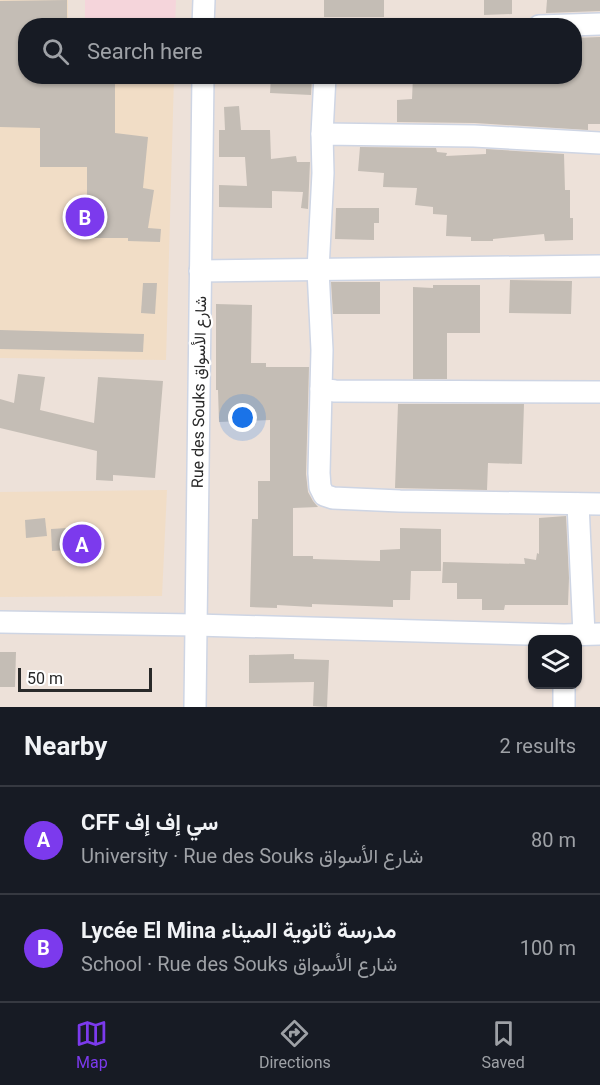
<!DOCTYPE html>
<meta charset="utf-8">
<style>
body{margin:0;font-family:Roboto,Vazirmatn,sans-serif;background:#242831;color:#f1f3f6}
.controls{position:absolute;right:18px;bottom:18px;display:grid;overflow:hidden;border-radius:12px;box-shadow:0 2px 4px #0004}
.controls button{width:54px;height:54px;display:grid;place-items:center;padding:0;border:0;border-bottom:2px solid #363941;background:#171b24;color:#f1f3f6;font:30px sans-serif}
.scale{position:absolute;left:18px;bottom:15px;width:134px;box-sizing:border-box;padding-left:6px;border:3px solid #292929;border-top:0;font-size:16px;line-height:21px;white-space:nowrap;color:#292929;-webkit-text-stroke:4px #fff;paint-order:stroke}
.you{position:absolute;left:243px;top:418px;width:21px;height:21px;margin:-15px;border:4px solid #fff;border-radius:50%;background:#1a73e8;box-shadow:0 0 0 9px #1a73e833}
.badge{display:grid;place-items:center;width:39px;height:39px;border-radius:50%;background:#7c3aed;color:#fff;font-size:20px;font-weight:700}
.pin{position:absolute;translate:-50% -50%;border:3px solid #fff;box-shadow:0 2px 6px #0006}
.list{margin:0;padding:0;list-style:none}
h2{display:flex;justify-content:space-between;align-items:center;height:78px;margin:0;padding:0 24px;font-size:26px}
h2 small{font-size:20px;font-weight:400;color:#9ea1a6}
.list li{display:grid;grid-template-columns:39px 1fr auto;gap:18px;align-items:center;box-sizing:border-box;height:108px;padding:0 24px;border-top:2px solid #363941}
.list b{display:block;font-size:22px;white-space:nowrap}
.list p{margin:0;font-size:20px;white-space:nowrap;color:#9ea1a6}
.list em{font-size:20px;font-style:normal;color:#9ea1a6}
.icon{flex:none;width:33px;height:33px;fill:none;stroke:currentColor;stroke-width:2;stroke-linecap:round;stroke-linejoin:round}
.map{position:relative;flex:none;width:600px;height:707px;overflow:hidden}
.search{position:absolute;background:#171b24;box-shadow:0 2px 4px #0004;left:18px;right:18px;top:18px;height:66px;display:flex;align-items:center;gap:15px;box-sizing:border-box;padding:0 21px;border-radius:24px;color:#9ea1a6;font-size:22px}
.sheet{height:294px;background:#171b24}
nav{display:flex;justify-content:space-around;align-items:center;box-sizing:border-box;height:84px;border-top:2px solid #363941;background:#171b24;font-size:16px;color:#9ea1a6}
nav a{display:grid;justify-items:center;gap:3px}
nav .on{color:#7c3aed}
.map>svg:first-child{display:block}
.education{fill:#f1ddc6}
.medical{fill:#f5d5db}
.building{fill:#c4bdb5}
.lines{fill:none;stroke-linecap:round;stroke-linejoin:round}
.street-casing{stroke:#ced5e4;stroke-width:24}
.street{stroke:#fff;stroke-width:21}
.labels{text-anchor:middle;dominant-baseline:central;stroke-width:4.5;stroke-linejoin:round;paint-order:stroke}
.street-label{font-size:16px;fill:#292929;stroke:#fff}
</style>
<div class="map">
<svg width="600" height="707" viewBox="0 0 600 707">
<rect width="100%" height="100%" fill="#ede1d9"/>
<g class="education">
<path d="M0 0H68V25L26 26V76L174 77 166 360 0 358Z"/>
<path d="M167 490 162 596 0 597V492Z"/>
</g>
<path class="medical" d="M85 0H176L175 25H85Z"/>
<g class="building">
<path d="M67 0V26H26V76H115V133L148 137 143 188 154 190 148 228 161 229 160 242 128 241V238H87V167H40V128L0 127V1Z"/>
<rect x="324" y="0" width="60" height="17"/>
<path d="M484 0H512V14L484 15Z"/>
<path d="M547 0H600V11L546 13Z"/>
<path d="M600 37V124H588V130L475 123 397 122V100L412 99 413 76H574V38Z"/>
<path d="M271 76H312L311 95 270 93Z"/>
<path d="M239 106 241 130H270L271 159 296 156 297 162H310L308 209 301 208 303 192 272 191V208L219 207V185L247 186 245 157H219V130H225L224 107Z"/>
<path d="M360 147 436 148 437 152 447 153 446 156 486 154V149L564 154 565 190H570V218H573V240L545 241 544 234 493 239V241H471V237L446 236 447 215 433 214V207L415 205 417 188 383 187 384 173 358 171Z"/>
<path d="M336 208H379V223H374V240L335 239Z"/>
<path d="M510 280 572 281 571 314 509 313Z"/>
<path d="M331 282H380V314H333Z"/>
<path d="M143 283H157L155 314 141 313Z"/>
<path d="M433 285H480V333H447V379H413V287L433 288Z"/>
<path d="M216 304 252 305 251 363H266V367H309L306 474 308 492 313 501 318 507 293 508V556H313V559L379 561H380V550L400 549V528L441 529V571H411L410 600H393V607L312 604V607L277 605V608L250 607 252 519H258V481H270V420L219 422 218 390H216Z"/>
<path d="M0 330 144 334 143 352 0 349Z"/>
<path d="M18 374 45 377 40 410 94 423 98 377 163 381 155 478 113 475V481L96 480 97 451 0 428V399L14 403Z"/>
<path d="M398 404H524L522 464 488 463 487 490 395 488Z"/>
<path d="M566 516 569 578 568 605H505L504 610H482V599H457V583H442L443 562 525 564 524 558 536 560 537 553 539 554V518Z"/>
<path d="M45 518 47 536 26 538 25 520Z"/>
<path d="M67 528 69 550 52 551 51 529Z"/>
<path d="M0 652H16L15 687H0Z"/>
<path d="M294 654V659L329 660 327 707 313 706 314 682 249 683V655Z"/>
</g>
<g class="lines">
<defs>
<g id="street">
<path d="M203 26 204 0"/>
<path d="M539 26 600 24"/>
<path d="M322 134 325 76"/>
<path d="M600 143 474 136 322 134 323 173 318 270 322 350 321 389 335 391 600 392"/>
<path d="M200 271 600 266"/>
<path d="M321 389 319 473 320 487 324 495 333 498 400 501 600 504"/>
<path d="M578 504 584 634"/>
<path d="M0 622 196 625 564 635 600 634"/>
<path d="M195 707 203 76"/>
<path d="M564 707V684"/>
</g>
</defs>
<use href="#street" class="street-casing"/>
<use href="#street" class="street"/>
</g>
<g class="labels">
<g class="street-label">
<text transform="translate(199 392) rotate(-89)">Rue des Souks شارع الأسواق</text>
</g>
</g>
</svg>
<div class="controls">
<button><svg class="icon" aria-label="layers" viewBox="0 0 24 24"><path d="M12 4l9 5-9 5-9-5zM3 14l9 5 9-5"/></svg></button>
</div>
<div class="scale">50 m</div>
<div class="you"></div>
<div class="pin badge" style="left:82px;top:544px">A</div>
<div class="pin badge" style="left:85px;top:217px">B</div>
<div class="search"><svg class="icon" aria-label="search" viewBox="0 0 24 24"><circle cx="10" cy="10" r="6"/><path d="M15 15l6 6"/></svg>Search here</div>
</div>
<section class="sheet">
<h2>Nearby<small>2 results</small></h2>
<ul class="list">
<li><span class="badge">A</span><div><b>CFF سي إف إف</b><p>University · Rue des Souks شارع الأسواق</p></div><em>80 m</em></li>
<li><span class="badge">B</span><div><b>Lycée El Mina مدرسة ثانوية الميناء</b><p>School · Rue des Souks شارع الأسواق</p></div><em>100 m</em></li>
</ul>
</section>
<nav>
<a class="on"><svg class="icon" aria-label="map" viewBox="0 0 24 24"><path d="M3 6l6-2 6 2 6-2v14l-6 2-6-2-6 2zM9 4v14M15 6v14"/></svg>Map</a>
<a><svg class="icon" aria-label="directions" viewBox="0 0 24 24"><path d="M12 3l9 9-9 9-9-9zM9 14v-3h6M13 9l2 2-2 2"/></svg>Directions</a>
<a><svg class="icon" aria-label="saved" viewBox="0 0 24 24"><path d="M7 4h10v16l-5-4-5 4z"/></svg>Saved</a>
</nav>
